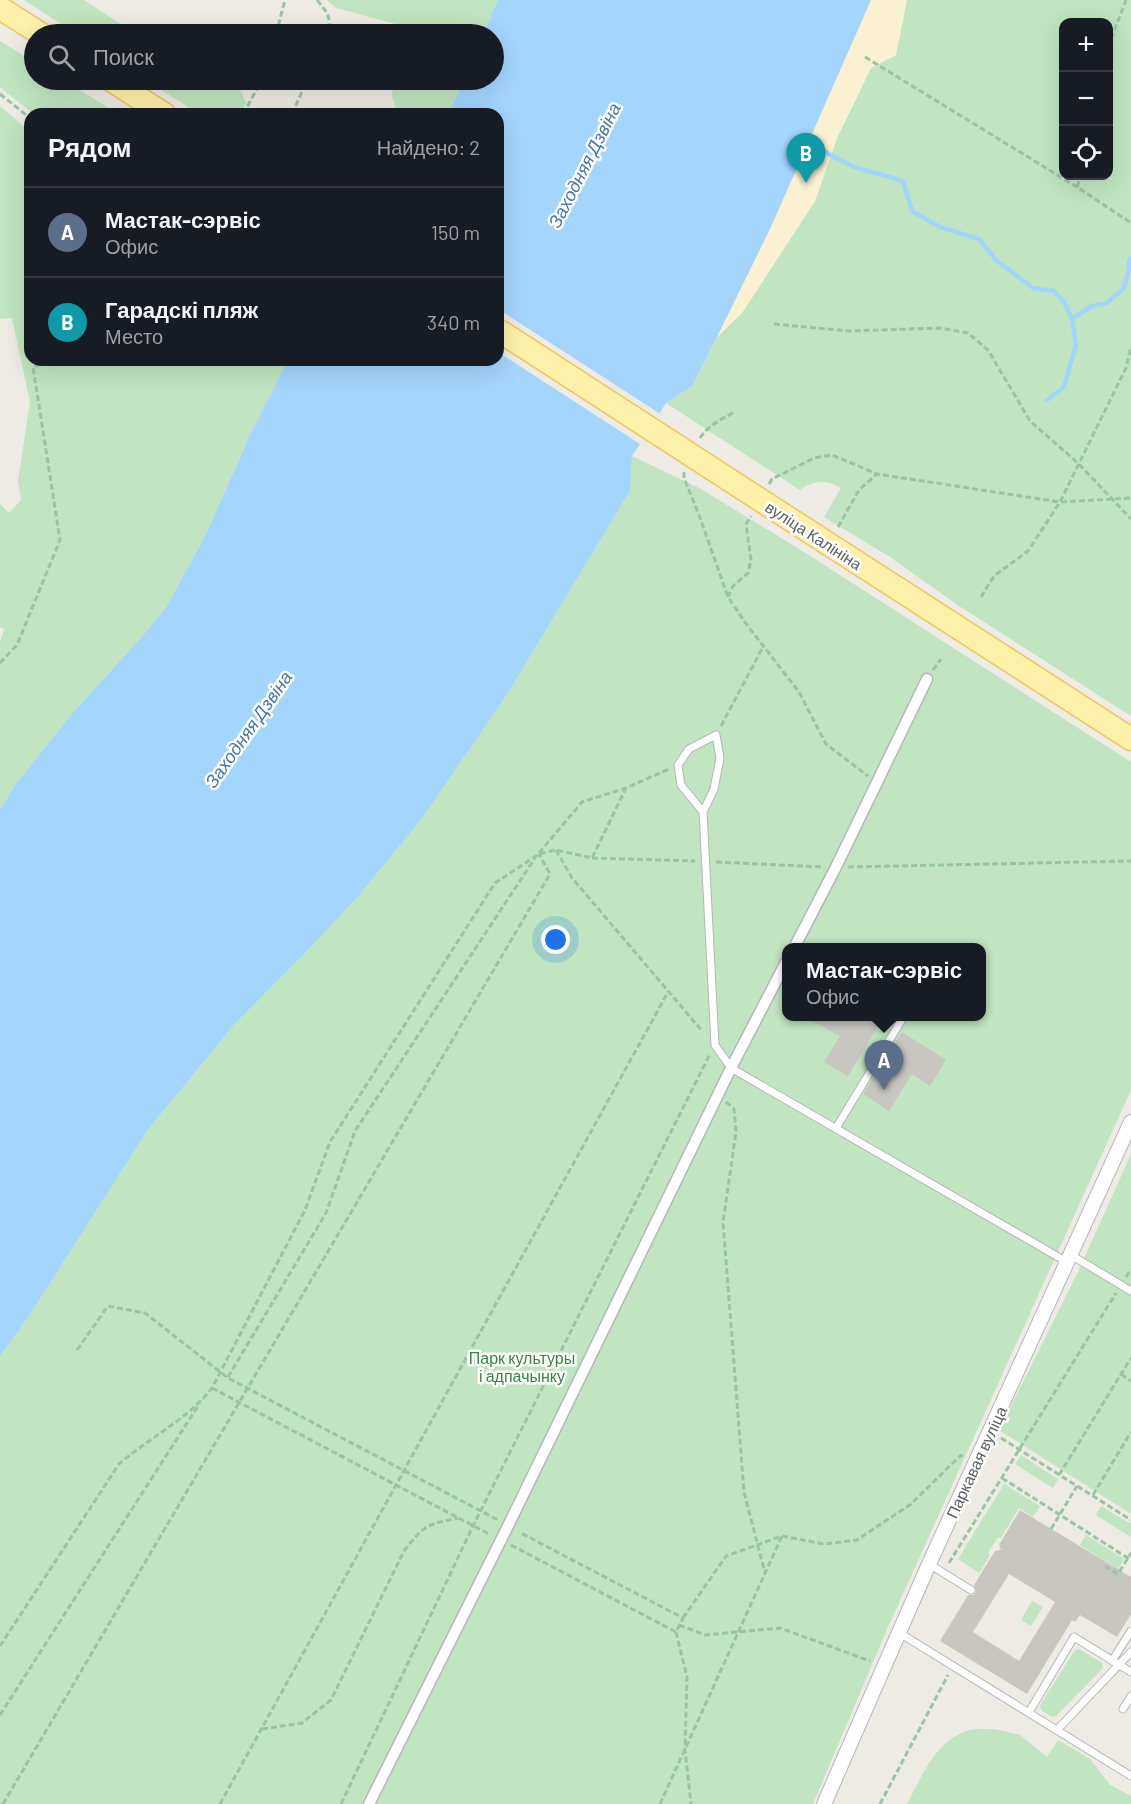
<!DOCTYPE html>
<html lang="ru">
<meta charset="utf-8">
<style>
body{margin:0;font-family:Barlow,sans-serif;background:#242831;color:#f1f3f6}
.controls{position:absolute;right:18px;top:18px;display:grid;overflow:hidden;border-radius:12px;box-shadow:0 6px 24px #0002}
.controls button{width:54px;height:54px;display:grid;place-items:center;padding:0;border:0;border-bottom:2px solid #363941;background:#171b24;color:#f1f3f6;font:30px sans-serif}
.you{position:absolute;left:556px;top:940px;width:21px;height:21px;margin:-15px;border:4px solid #fff;border-radius:50%;background:#1a73e8;box-shadow:0 0 0 9px #1a73e833}
.badge{display:grid;place-items:center;width:39px;height:39px;border-radius:50%;background:#0f766e;color:#fff;font-size:20px;font-weight:700}
.pin{position:absolute;translate:-50% -50px;filter:drop-shadow(0 2px 3px #0008)}
.pin::after{content:'';position:absolute;top:32px;width:21px;height:18px;background:inherit;clip-path:polygon(0 0,100% 0,50% 100%)}
.popup{position:absolute;left:782px;top:943px;width:204px;height:78px;box-sizing:border-box;display:grid;place-content:center;border-radius:12px;background:#171b24;filter:drop-shadow(0 2px 4px #0005);font-size:20px;white-space:nowrap;color:#9ea1a6}
.popup b{font-size:22px;color:#f1f3f6}
.popup::after{content:'';position:absolute;left:50%;top:100%;margin-left:-12px;border:12px solid transparent;border-top-color:#171b24}
.list{margin:0;padding:0;list-style:none}
h2{display:flex;justify-content:space-between;align-items:center;height:78px;margin:0;padding:0 24px;font-size:26px}
h2 small{font-size:20px;font-weight:400;color:#9ea1a6}
.list li{display:grid;grid-template-columns:39px 1fr auto;gap:18px;align-items:center;box-sizing:border-box;height:90px;padding:0 24px;border-top:2px solid #363941}
.list b{display:block;font-size:22px;white-space:nowrap}
.list p{margin:0;font-size:20px;white-space:nowrap;color:#9ea1a6}
.list em{font-size:20px;font-style:normal;color:#9ea1a6}
.icon{flex:none;width:33px;height:33px;fill:none;stroke:currentColor;stroke-width:2;stroke-linecap:round;stroke-linejoin:round}
.map{position:relative;flex:none;width:1131px;height:1804px;overflow:hidden}
.search{position:absolute;background:#171b24;box-shadow:0 6px 24px #0002;left:24px;top:24px;width:480px;height:66px;display:flex;align-items:center;gap:15px;box-sizing:border-box;padding:0 21px;border-radius:33px;color:#9ea1a6;font-size:22px}
.panel{position:absolute;background:#171b24;box-shadow:0 6px 24px #0002;left:24px;top:108px;width:480px;height:258px;border-radius:18px}
.map>svg:first-child{display:block}
.green{fill:#c0e5c0;fill-rule:evenodd}
.sand{fill:#f9f1d2}
.water{fill:#a4d5fd}
.pier{fill:#edebe3}
.lines{fill:none;stroke-linecap:round;stroke-linejoin:round}
.stream{stroke:#a4d5fd;stroke-width:4.5}
.building{fill:#c8c6c0;fill-rule:evenodd}
.service-casing{stroke:#b3b6ba;stroke-width:9}
.pedestrian-casing{stroke:#b3b6ba;stroke-width:13}
.minor-casing{stroke:#b3b6ba;stroke-width:16}
.primary-casing{stroke:#eec65c;stroke-width:25}
.path{stroke:#99c5a6;stroke-width:3;stroke-dasharray:6 3;stroke-linecap:butt}
.service{stroke:#fff;stroke-width:7}
.pedestrian{stroke:#fff;stroke-width:10}
.minor{stroke:#fff;stroke-width:14}
.primary{stroke:#fdf0a9;stroke-width:22}
.primary-bridge-casing{stroke:#eec65c;stroke-width:25;stroke-linecap:butt}
.primary-bridge{stroke:#fdf0a9;stroke-width:22}
.labels{text-anchor:middle;dominant-baseline:central;stroke-width:5;stroke-linejoin:round;paint-order:stroke}
.street-label{font-size:16px;fill:#5b5f63;stroke:#fff}
.park-label{font-size:16px;fill:#38863c;stroke:#fff}
.water-label{font-size:18px;font-style:italic;fill:#4275ae;stroke:#fff}
</style>
<div class="map">
<svg width="1131" height="1804" viewBox="0 0 1131 1804">
<rect width="100%" height="100%" fill="#edebe3"/>
<g class="green">
<path d="M24 0H84L136 34H77Z"/>
<path d="M327 0H498L483 34H396V24L336 8Z"/>
<path d="M907 0H1131V716L959 606 890 557 824 517 841 488C826 479 814 480 800 490L666 403 692 386 717 337 742 313 815 201 837 138 871 68 896 54ZM1064 22H1108V176H1064Z"/>
<path d="M0 41 34 62V80H63L119 114H33L0 87Z"/>
<path d="M146 80H218L241 91 246 103 239 114H199Z"/>
<path d="M393 80H463L449 114H398L392 97Z"/>
<path d="M0 106 30 132V360H288L250 435 206 534 167 606 146 632 71 715 15 785 0 810V641L4 630 0 627V504L9 513 21 500 18 481 30 402 12 318 0 319Z"/>
<path d="M632 456 701 489 804 552 1131 762V1090L888 1627 813 1804H0V1356L29 1316 147 1131 233 1026 315 943 361 893 423 817 506 696 630 491ZM786 948H982V1016H786Z"/>
<path d="M1131 1154V1514L999 1430 1078 1272Z"/>
<path d="M1021 1455 1058 1479 1053 1488 1015 1464Z"/>
<path d="M1004 1484 1040 1506 1033 1517 1019 1508 1001 1538 998 1537 988 1553 990 1555 979 1573 958 1559Z"/>
<path d="M1101 1506 1131 1524V1537L1096 1515Z"/>
<path d="M1086 1535 1124 1559 1118 1569 1080 1545Z"/>
<path d="M1032 1601 1043 1607 1031 1626 1021 1620Z"/>
<path d="M1079 1649 1102 1663 1103 1668 1056 1716 1052 1717 1041 1710 1040 1705 1075 1650Z"/>
<path d="M994 1729 1020 1735 1047 1757 1058 1740 1090 1759 1110 1785 1131 1796V1804H907C922 1776 936 1739 970 1730 977 1728 986 1729 994 1729Z"/>
</g>
<path class="sand" d="M871 0H907L896 55 871 68 837 138 815 201 742 313 717 337 770 229Z"/>
<path class="water" d="M498 0H871L770 229 717 337 692 386 666 403 632 456 630 491 506 696 423 817 361 893 315 943 233 1026 147 1131 29 1316 0 1356V810L15 785 71 715 146 632 167 606 206 534 250 435 288 360H498V114H449L463 80H494V34H483Z"/>
<path class="pier" d="M498 309 662 415 643 446 498 352Z"/>
<g class="lines">
<g class="stream">
<path d="M804 141 854 167 903 181 912 211 940 227 979 239 997 261 1033 288 1054 291 1064 302 1072 319 1076 345 1064 387 1047 400"/>
<path d="M1072 319 1092 306 1107 303 1124 288 1129 269V260L1131 258"/>
</g>
</g>
<g class="building">
<path d="M805 1017H883L848 1076 824 1062 840 1036Z"/>
<path d="M902 1032 946 1060 930 1086 912 1074 889 1111 863 1094Z"/>
<path d="M1020 1510 1131 1577V1614L1117 1637 1080 1615 1075 1622 1072 1620 1027 1694 940 1641 968 1595H973L976 1592 974 1585 995 1551 1001 1550 999 1545ZM1009 1574 1055 1602 1019 1661 973 1632Z"/>
</g>
<g class="lines">
<defs>
<g id="service">
<path d="M703 812 681 785 678 765 689 749 716 735 720 758 714 789 703 812 715 1045 731 1068 1067 1262"/>
<path d="M836 1128 901 1021"/>
<path d="M1071 1255 1131 1291"/>
<path d="M929 1564 971 1590"/>
<path d="M898 1632 1131 1776"/>
<path d="M1112 1661 1131 1631"/>
<path d="M1123 1709 1131 1696"/>
<path d="M1029 1712 1074 1637 1131 1672"/>
<path d="M1058 1729 1131 1652"/>
</g>
<g id="pedestrian">
<path d="M794 948 836 867 927 679"/>
<path d="M369 1804 508 1526 731 1068 786 962"/>
</g>
<path id="minor" d="M824 1804 929 1564 1131 1122"/>
<g id="primary">
<path d="M0 8 41 34"/>
<path d="M111 80 164 114"/>
<path d="M782 514 1131 739"/>
</g>
</defs>
<use href="#service" class="service-casing"/>
<use href="#pedestrian" class="pedestrian-casing"/>
<use href="#minor" class="minor-casing"/>
<use href="#primary" class="primary-casing"/>
<g class="path">
<path d="M317 0C327 12 333 19 327 34"/>
<path d="M276 34 285 0"/>
<path d="M1108 47 1126 0"/>
<path d="M865 57 1077 187 1131 223"/>
<path d="M79 80 95 89"/>
<path d="M0 94 30 118"/>
<path d="M243 114 262 80"/>
<path d="M292 114 307 80"/>
<path d="M1077 187 1081 176"/>
<path d="M774 324 849 331 940 328 968 333 988 350 1030 421 1078 463 1131 519"/>
<path d="M700 438C709 425 721 419 735 412"/>
<path d="M684 472V478L699 515 728 597 747 625 799 692 826 744 868 776"/>
<path d="M769 484 772 479 814 458 832 455 877 474 1060 502 1131 498"/>
<path d="M838 527 859 490 877 474"/>
<path d="M728 597 733 586 748 573 751 560 746 524 751 516"/>
<path d="M981 597 994 576 1028 551 1060 502 1126 368 1131 347"/>
<path d="M0 663 17 645 60 540 33 367 50 360"/>
<path d="M933 670 941 659"/>
<path d="M721 726 764 645"/>
<path d="M556 850 572 878 703 1032"/>
<path d="M539 853 582 802 626 788"/>
<path d="M592 858 695 861"/>
<path d="M716 862 824 867"/>
<path d="M848 867 1131 861"/>
<path d="M726 1102 734 1109 736 1132 723 1222 744 1492 765 1573"/>
<path d="M1126 1277 1131 1269"/>
<path d="M77 1350 108 1306 145 1313 228 1378 498 1520"/>
<path d="M1121 1374 1131 1381"/>
<path d="M228 1377 326 1213 355 1131 535 858"/>
<path d="M212 1388 489 1534"/>
<path d="M1001 1438 1131 1520"/>
<path d="M1059 1475 1131 1358"/>
<path d="M1002 1478 1131 1560"/>
<path d="M1093 1495 1131 1432"/>
<path d="M1051 1529 1077 1486"/>
<path d="M511 1545 676 1632 683 1618 519 1532"/>
<path d="M949 1563 1116 1293"/>
<path d="M1105 1566 1118 1574 1131 1553"/>
<path d="M683 1618 726 1556 782 1536 824 1544 857 1540 911 1504 961 1455 963 1457"/>
<path d="M679 1625 705 1635 780 1628 870 1661"/>
<path d="M676 1632 687 1677 685 1750 691 1804"/>
<path d="M0 1646 119 1464C149 1438 188 1419 212 1388L305 1210 330 1142 495 883 539 854 556 850 592 858 626 788 669 769"/>
<path d="M0 1715 198 1406"/>
<path d="M262 1729 302 1723 331 1700 404 1551C425 1524 426 1525 458 1518"/>
<path d="M3 1804 550 874 539 854"/>
<path d="M220 1804 668 992"/>
<path d="M341 1804 473 1526 710 1054"/>
<path d="M660 1804 782 1536"/>
<path d="M880 1804 948 1675"/>
</g>
<use href="#service" class="service"/>
<use href="#pedestrian" class="pedestrian"/>
<use href="#minor" class="minor"/>
<use href="#primary" class="primary"/>
<defs>
<path id="primary-bridge" d="M498 330 782 514"/>
</defs>
<use href="#primary-bridge" class="primary-bridge-casing"/>
<use href="#primary-bridge" class="primary-bridge"/>
</g>
<g class="labels">
<g class="street-label">
<text transform="translate(814 535) rotate(33)">вуліца Калініна</text>
<text transform="translate(976 1462) rotate(-65)">Паркавая вуліца</text>
</g>
<g class="park-label">
<text x="522" y="1357">Парк культуры<tspan x="522" dy="18">і адпачынку</tspan></text>
</g>
<g class="water-label">
<text transform="translate(584 165) rotate(-63)">Заходняя Дзвіна</text>
<text transform="translate(248 729) rotate(-55)">Заходняя Дзвіна</text>
</g>
</g>
</svg>
<div class="controls">
<button>+</button>
<button>−</button>
<button><svg class="icon" aria-label="locate" viewBox="0 0 24 24"><circle cx="12" cy="12" r="6"/><path d="M12 2v4M12 18v4M2 12h4M18 12h4"/></svg></button>
</div>
<div class="you"></div>
<div class="pin badge" style="left:884px;top:1090px;background:#5c6f8a">A</div>
<div class="popup"><b>Мастак-сэрвіс</b>Офис</div>
<div class="pin badge" style="left:806px;top:183px;background:#0f9aa8">B</div>
<div class="search"><svg class="icon" aria-label="search" viewBox="0 0 24 24"><circle cx="10" cy="10" r="6"/><path d="M15 15l6 6"/></svg>Поиск</div>
<section class="panel">
<h2>Рядом<small>Найдено: 2</small></h2>
<ul class="list">
<li><span class="badge" style="background:#5c6f8a">A</span><div><b>Мастак-сэрвіс</b><p>Офис</p></div><em>150 m</em></li>
<li><span class="badge" style="background:#0f9aa8">B</span><div><b>Гарадскі пляж</b><p>Место</p></div><em>340 m</em></li>
</ul>
</section>
</div>
